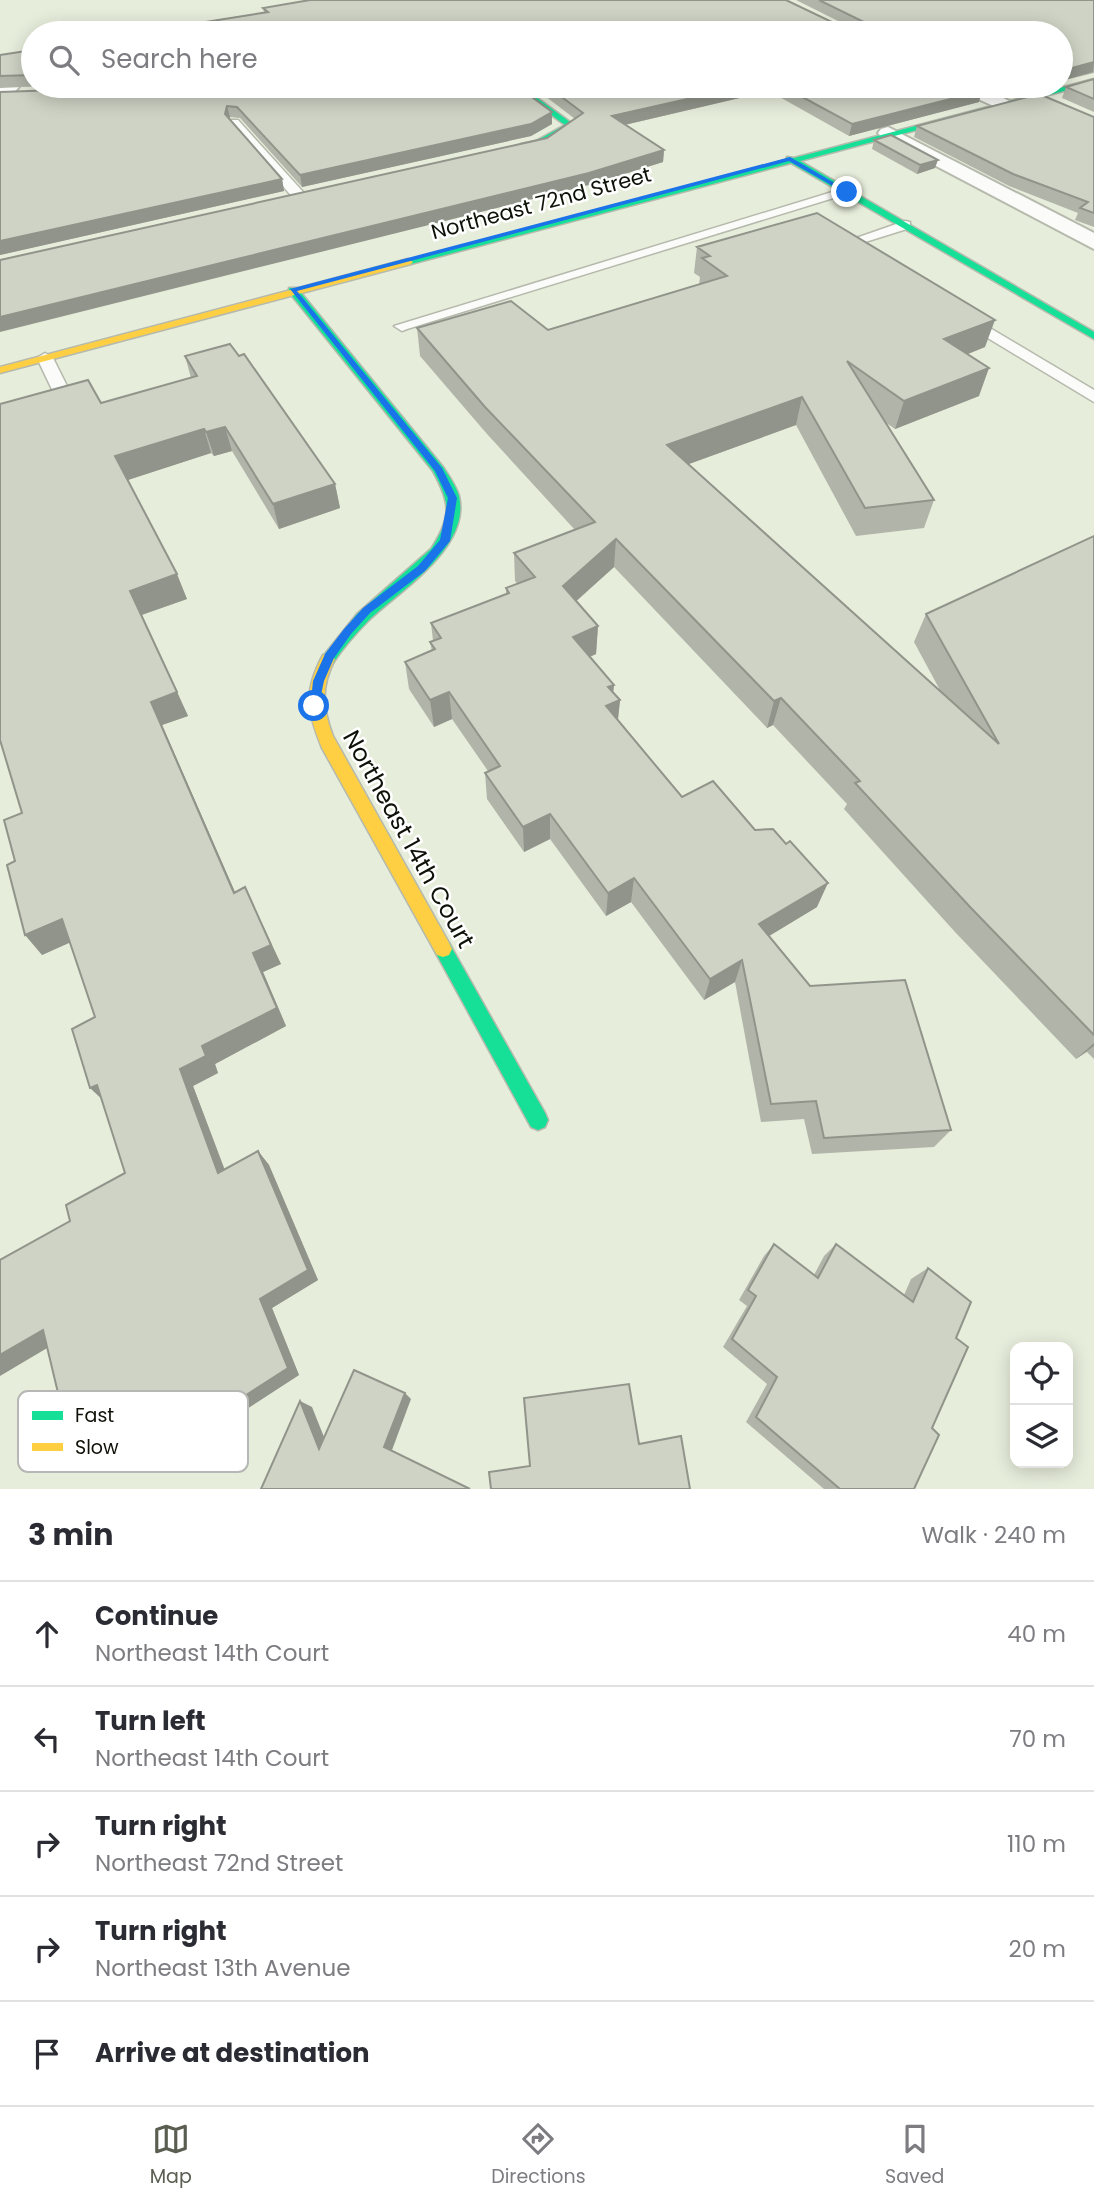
<!DOCTYPE html>
<meta charset="utf-8">
<style>
body{margin:0;font-family:Poppins,sans-serif;background:#f7f7f7;color:#2b2b33}
.controls{position:absolute;right:21px;bottom:21px;display:grid;overflow:hidden;border-radius:14px;box-shadow:0 4px 18px #0003}
.controls button{width:63px;height:63px;display:grid;place-items:center;padding:0;border:0;border-bottom:2px solid #e1e1e2;background:#fff;color:#2b2b33;font:35px sans-serif}
.stop{position:absolute;width:21px;height:21px;margin:-16px;border:5px solid #1a73e8;border-radius:50%;background:#fff}
.stop.end{background:#1a73e8;border-color:#fff;box-shadow:0 2px 7px #0008}
.list{margin:0;padding:0;list-style:none}
h2{display:flex;justify-content:space-between;align-items:center;height:91px;margin:0;padding:0 28px;font-size:30px}
h2 small{font-size:23px;font-weight:400;color:#7c7c81}
.list li{display:grid;grid-template-columns:46px 1fr auto;gap:21px;align-items:center;box-sizing:border-box;height:105px;padding:0 28px;border-top:2px solid #e1e1e2}
.list b{display:block;font-size:26px;white-space:nowrap}
.list p{margin:0;font-size:23px;white-space:nowrap;color:#7c7c81}
.list em{font-size:23px;font-style:normal;color:#7c7c81}
.icon{flex:none;width:38px;height:38px;fill:none;stroke:currentColor;stroke-width:2;stroke-linecap:round;stroke-linejoin:round}
.map{position:relative;flex:none;width:1094px;height:1489px;overflow:hidden}
.search{position:absolute;background:#fff;box-shadow:0 4px 18px #0003;left:21px;right:21px;top:21px;height:77px;display:flex;align-items:center;gap:18px;box-sizing:border-box;padding:0 24px;border-radius:38px;color:#7c7c81;font-size:26px}
.sheet{height:616px;background:#fff}
nav{display:flex;justify-content:space-around;align-items:center;box-sizing:border-box;height:98px;border-top:2px solid #e1e1e2;background:#fff;font-size:19px;color:#7c7c81}
nav a{display:grid;justify-items:center;gap:4px}
nav .on{color:#5a5e51}
.map>svg:first-child{display:block}
.lines{fill:none;stroke-linecap:round;stroke-linejoin:round}
.lane-casing{stroke:#b6baad;stroke-width:3}
.street-casing{stroke:#b6baad;stroke-width:4}
.fast-casing{stroke:#b6baad;stroke-width:3}
.slow-casing{stroke:#b6baad;stroke-width:3}
.lane{fill:#fbfcfa;fill-rule:evenodd}
.street{fill:#fbfcfa;fill-rule:evenodd}
.fast{fill:#16e098;fill-rule:evenodd}
.slow{fill:#ffcf43;fill-rule:evenodd}
.wall{fill:#b1b5a9}
.shaded-wall{fill:#90948a}
.building{fill:#ced3c5;stroke:#90948a;stroke-width:2}
.route{fill:#1a73e8}
.labels{text-anchor:middle;dominant-baseline:central;stroke-width:5;stroke-linejoin:round;paint-order:stroke}
.far-street-label{font-size:21px;fill:#0e1107;stroke:#fff}
.street-label{font-size:24px;fill:#0e1107;stroke:#fff}
.key{fill:#fff;stroke:#b7b8b5;stroke-width:2}
.key-label{font-size:19px;fill:#0e1107}
</style>
<div class="map">
<svg width="1094" height="1489" viewBox="0 0 1094 1489">
<rect width="100%" height="100%" fill="#e7eddb"/>
<g class="lines">
<defs>
<g id="lane">
<path d="M230 120H238L304 193V199H294L230 124Z"/>
<path d="M842 189 853 192 407 329 402 331 394 326Z"/>
<path d="M905 221 910 222V228L846 248 839 244Z"/>
<path d="M963 312 1094 390V402L958 320 955 317Z"/>
<path d="M45 353 53 358 76 404 74 408 0 429V419L58 402 37 358Z"/>
</g>
<g id="street">
<path d="M0 68 6 69 19 87 7 100 0 102Z"/>
<path d="M956 86H980L1013 103 1010 107H996L958 90Z"/>
<path d="M888 127 1094 233V249L881 137 878 133 881 129Z"/>
</g>
<g id="fast">
<path d="M1094 79V83L800 161 1094 332V339L791 163 411 264 403 262 786 160 787 157 794 158Z"/>
<path d="M512 86H521L574 125 542 145 521 148V144L536 141 565 125Z"/>
<path d="M289 288H297L443 467C449 476 456 486 459 496 471 548 399 591 368 621 355 634 343 648 333 663L328 664 321 659 357 614 431 549C452 517 451 504 433 471L289 292Z"/>
<path d="M443 941 449 943 545 1113 548 1120 545 1127 538 1130 531 1127 437 955 434 949 437 943Z"/>
</g>
<g id="slow">
<path d="M408 259 413 262 411 264 0 373V367Z"/>
<path d="M328 654 335 659C321 686 322 707 333 736L449 943 452 949 449 955 443 957 437 955 322 748C307 711 303 692 323 655Z"/>
</g>
</defs>
<use href="#lane" class="lane-casing"/>
<use href="#street" class="street-casing"/>
<use href="#fast" class="fast-casing"/>
<use href="#slow" class="slow-casing"/>
<use href="#lane" class="lane"/>
<use href="#street" class="street"/>
<use href="#fast" class="fast"/>
<use href="#slow" class="slow"/>
</g>
<g class="wall">
<path d="M796 0H1094V73L1061 81V33L264 12 263 8 846 25Z"/>
<path d="M33 50V86H45L0 88V55Z"/>
<path d="M1094 79V112L1062 98 1066 87Z"/>
<path d="M532 86H971L982 91 979 102 849 136 769 91 625 125 664 150 663 162 589 185 547 138 575 119Z"/>
<path d="M985 86H1042L1004 96Z"/>
<path d="M86 89 552 112V124L531 136 302 187 240 118 230 117V119L282 179 284 191 0 255V92Z"/>
<path d="M1094 117V227L1075 220 1078 213 1009 186 914 137 917 126Z"/>
<path d="M874 140 935 168 917 174 872 149Z"/>
<path d="M697 247 985 347 968 354 979 396 895 429 885 422 934 500 924 528 856 536 796 425 689 464 941 692 914 642 926 614 1094 536V1059L1087 1052 1076 1059 955 932 844 809 847 804 773 725 767 728 614 567 576 601 598 626 596 654 590 657 614 685 613 692 620 700 618 720 682 797 817 907 769 936 810 986 951 1130 934 1147 812 1154 804 1119 761 1122 735 982 704 1000 631 902 606 916 550 839 524 852 487 799 485 773 488 771 452 719 434 727 409 689 405 662 432 651 430 642 433 641 431 623 506 594V588L518 584 515 581 514 553 575 530 487 434 420 356 417 328 548 330 699 285 700 277 694 273Z"/>
<path d="M185 356H239L335 484 340 508 279 529 232 451 214 456 211 453 127 480 187 599 142 615 188 716 162 725 235 892 281 964 263 972 286 1026 215 1064 218 1073 193 1086 225 1170 258 1151 269 1165 318 1280 272 1308 299 1375 151 1471 132 1469 116 1410 110 1408 85 1422 64 1418 70 1221 125 1173 95 1017 70 942 42 955 15 861 22 813 101 403 191 378Z"/>
<path d="M774 1244 814 1275 824 1256 836 1244 904 1295 911 1279 928 1268 956 1338 932 1428 914 1489H824L746 1422 767 1384 723 1347 747 1306 739 1300 764 1256Z"/>
</g>
<g class="shaded-wall">
<path d="M1094 62 1093 72 1061 81V71Z"/>
<path d="M745 86H770L769 91 611 128 612 116Z"/>
<path d="M1007 86H1042L1004 96Z"/>
<path d="M982 91 979 102 849 136 852 124Z"/>
<path d="M227 106 230 117 228 126 225 114Z"/>
<path d="M552 112V124L531 136 302 187 300 175Z"/>
<path d="M664 150 663 162 589 185 0 332V317Z"/>
<path d="M938 160 935 168 917 174 920 165Z"/>
<path d="M282 179 284 191 0 255V241Z"/>
<path d="M995 320 985 347 935 367 944 339Z"/>
<path d="M989 368 979 396 895 429 904 401Z"/>
<path d="M802 397 796 425 664 473 667 445Z"/>
<path d="M225 427 232 451 214 456 206 432Z"/>
<path d="M204 429 211 453 125 481 115 456Z"/>
<path d="M335 484 340 508 279 529 273 504Z"/>
<path d="M616 539 614 567 562 614 563 586Z"/>
<path d="M177 574 187 599 141 615 130 591Z"/>
<path d="M598 626 596 654 572 664 573 637Z"/>
<path d="M614 685 612 703 620 700 617 727 606 706 608 687Z"/>
<path d="M177 692 188 716 162 725 244 913 234 893 151 702Z"/>
<path d="M449 692 452 719 434 727 430 700Z"/>
<path d="M781 698 773 725 767 728 774 701Z"/>
<path d="M550 814V839L524 852 523 827Z"/>
<path d="M634 878 631 902 606 916 608 893Z"/>
<path d="M828 883 817 907 751 947 759 924Z"/>
<path d="M245 887 281 964 263 972 286 1026 215 1064 218 1073 193 1086 231 1187 218 1173 180 1069 202 1046 253 953Z"/>
<path d="M62 919 78 939 42 955 25 935Z"/>
<path d="M742 960 735 982 704 1000 710 979Z"/>
<path d="M1094 1043V1046L1076 1059Z"/>
<path d="M97 1085 107 1104 90 1088Z"/>
<path d="M258 1151 269 1165 318 1280 272 1308 299 1375 151 1471 132 1469 260 1299Z"/>
<path d="M43 1330 64 1338 0 1376V1355Z"/>
<path d="M405 1393 411 1399 392 1450 384 1447Z"/>
<path d="M106 1394 128 1413 110 1408 85 1422 64 1418Z"/>
<path d="M300 1401 312 1407 330 1452 319 1449Z"/>
</g>
<g class="building">
<path d="M310 0H786L838 25H861L864 22 819 0H1094V62L1061 71V33H136L268 12 263 8Z"/>
<path d="M33 50V75L0 76V55Z"/>
<path d="M1094 79V99L1066 87Z"/>
<path d="M103 86H517L552 112 531 124 300 175 237 107 227 106 225 114 282 179 0 241V92L86 89Z"/>
<path d="M547 86H745L612 116 664 150 589 173 0 317V260L547 138 583 113Z"/>
<path d="M782 86H971L982 91 852 124Z"/>
<path d="M1039 94 1094 117V213L1080 208 1088 202 1013 174 917 126Z"/>
<path d="M891 135 938 160 920 165 874 140Z"/>
<path d="M817 213 995 320 944 339 989 368 904 401 847 361 934 500 865 508 802 397 667 445 999 744 926 614 1094 536V1035L971 908 855 783 860 781 781 698 774 701 616 539 563 586 598 626 573 637 614 685 608 687 620 700 606 706 682 797 713 781 755 830 773 829 786 844 790 841 828 883 759 924 810 986 905 980 951 1130 824 1138 816 1101 771 1104 742 960 710 979 634 878 608 893 550 814 523 827 485 773 500 766 449 692 430 700 405 662 435 649 430 642 441 638 431 623 509 593 506 588 535 577 514 553 595 522 485 407 417 328 511 301 548 330 727 276 702 258 710 256 697 247Z"/>
<path d="M230 344 239 356 244 354 335 484 273 504 225 427 206 432 204 429 115 456 177 574 130 591 177 692 151 702 234 893 245 887 271 945 253 953 277 1008 202 1046 206 1056 180 1069 218 1173 258 1151 308 1270 260 1299 288 1368 132 1469 114 1405 109 1408 106 1394 64 1418 43 1330 0 1355V1260L70 1221 66 1205 125 1173 97 1085 90 1088 72 1029 95 1017 62 919 25 935 7 865 15 861 4 820 22 813 0 740V404L88 380 101 403 197 376 185 356Z"/>
<path d="M774 1244 818 1278 836 1244 913 1302 928 1268 971 1302 956 1338 968 1347 932 1428 939 1435 914 1489H840L756 1417 777 1377 732 1339 756 1296 748 1290Z"/>
<path d="M354 1370 405 1393 384 1447 470 1489H261L300 1401 319 1449Z"/>
<path d="M629 1384 639 1444 681 1436 690 1489H491L489 1472 530 1466 524 1398Z"/>
</g>
<path class="route" d="M790 157 850 192 845 193 789 161 297 291 442 468 457 498 450 541 425 571 370 613 351 634 334 658 324 681 318 709H310L313 681 325 654 344 629 363 608 418 566 440 540 448 498 435 471 290 289Z"/>
<g class="labels">
<g class="far-street-label">
<text transform="translate(541 203) rotate(-15)">Northeast 72nd Street</text>
</g>
<g class="street-label">
<text transform="translate(409 839) rotate(61)">Northeast 14th Court</text>
</g>
</g>
<rect x="18" y="1391" width="230" height="81" rx="10" class="key"/>
<rect x="32" y="1411" width="31" height="9" fill="#16e098"/>
<rect x="32" y="1443" width="31" height="8" fill="#ffcf43"/>
<g class="key-label">
<text x="75" y="1422">Fast</text>
<text x="75" y="1454">Slow</text>
</g>
</svg>
<div class="controls">
<button><svg class="icon" aria-label="locate" viewBox="0 0 24 24"><circle cx="12" cy="12" r="6"/><path d="M12 2v4M12 18v4M2 12h4M18 12h4"/></svg></button>
<button><svg class="icon" aria-label="layers" viewBox="0 0 24 24"><path d="M12 4l9 5-9 5-9-5zM3 14l9 5 9-5"/></svg></button>
</div>
<div class="stop" style="left:314px;top:706px"></div>
<div class="stop end" style="left:847px;top:192px"></div>
<div class="search"><svg class="icon" aria-label="search" viewBox="0 0 24 24"><circle cx="10" cy="10" r="6"/><path d="M15 15l6 6"/></svg>Search here</div>
</div>
<section class="sheet">
<h2>3 min<small>Walk · 240 m</small></h2>
<ul class="list">
<li><svg class="icon" aria-label="ahead" viewBox="0 0 24 24"><path d="M12 20V5M6 11l6-6 6 6"/></svg><div><b>Continue</b><p>Northeast 14th Court</p></div><em>40 m</em></li>
<li><svg class="icon" aria-label="left" viewBox="0 0 24 24"><path d="M17 20v-9H6M10 6l-5 5 5 5"/></svg><div><b>Turn left</b><p>Northeast 14th Court</p></div><em>70 m</em></li>
<li><svg class="icon" aria-label="right" viewBox="0 0 24 24"><path d="M7 20v-9h11M14 6l5 5-5 5"/></svg><div><b>Turn right</b><p>Northeast 72nd Street</p></div><em>110 m</em></li>
<li><svg class="icon" aria-label="right" viewBox="0 0 24 24"><path d="M7 20v-9h11M14 6l5 5-5 5"/></svg><div><b>Turn right</b><p>Northeast 13th Avenue</p></div><em>20 m</em></li>
<li><svg class="icon" aria-label="arrive" viewBox="0 0 24 24"><path d="M6 21V4h12l-3 4 3 4H6"/></svg><div><b>Arrive at destination</b></div></li>
</ul>
</section>
<nav>
<a class="on"><svg class="icon" aria-label="map" viewBox="0 0 24 24"><path d="M3 6l6-2 6 2 6-2v14l-6 2-6-2-6 2zM9 4v14M15 6v14"/></svg>Map</a>
<a><svg class="icon" aria-label="directions" viewBox="0 0 24 24"><path d="M12 3l9 9-9 9-9-9zM9 14v-3h6M13 9l2 2-2 2"/></svg>Directions</a>
<a><svg class="icon" aria-label="saved" viewBox="0 0 24 24"><path d="M7 4h10v16l-5-4-5 4z"/></svg>Saved</a>
</nav>
